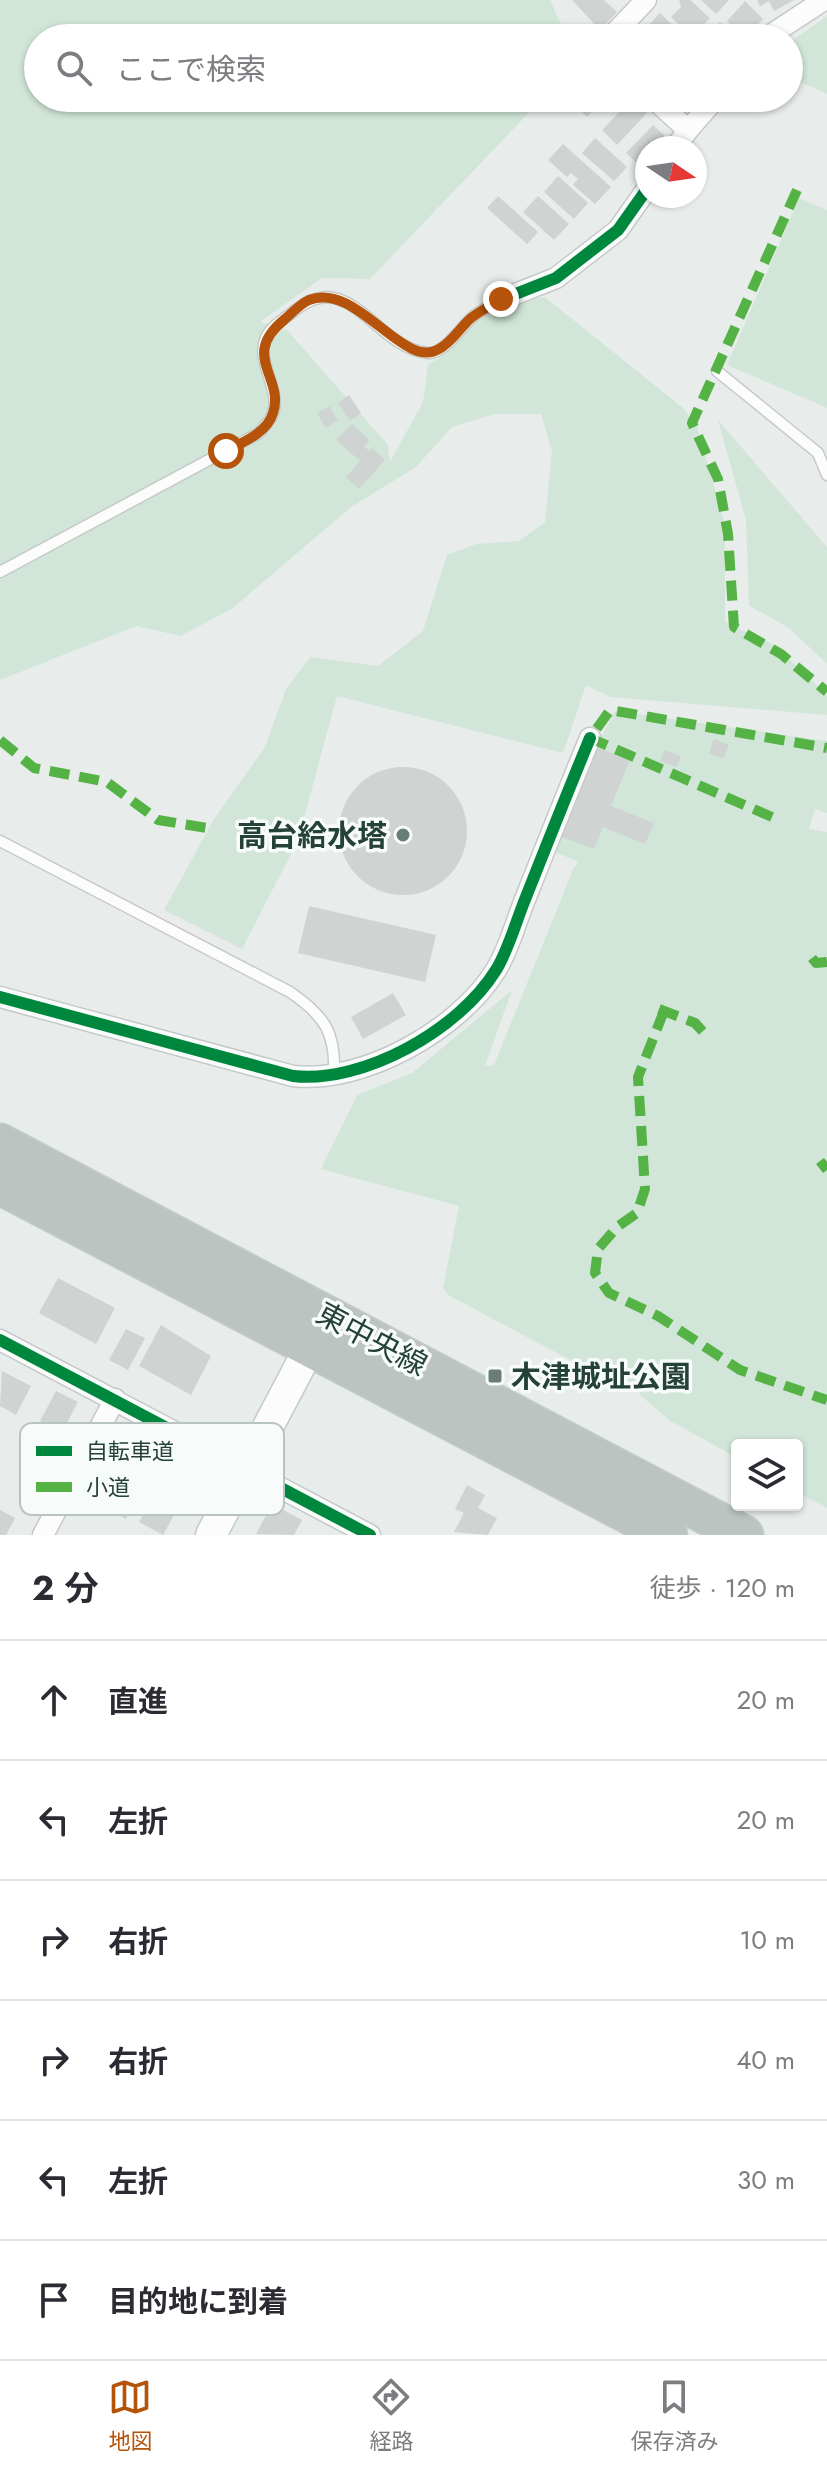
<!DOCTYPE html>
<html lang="ja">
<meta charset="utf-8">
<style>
body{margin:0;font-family:Jost,"Noto Sans JP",sans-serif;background:#f7f7f7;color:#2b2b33}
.controls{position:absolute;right:24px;bottom:24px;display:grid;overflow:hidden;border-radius:8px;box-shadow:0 2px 6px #0004}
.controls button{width:72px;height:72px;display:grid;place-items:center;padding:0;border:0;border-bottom:2px solid #e1e1e2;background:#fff;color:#2b2b33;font:40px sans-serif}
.compass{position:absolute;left:635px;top:136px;width:72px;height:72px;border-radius:50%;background:#fff;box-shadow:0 2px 6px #0004;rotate:103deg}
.stop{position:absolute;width:24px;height:24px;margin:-18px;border:6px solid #b45309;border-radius:50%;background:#fff}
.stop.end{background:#b45309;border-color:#fff;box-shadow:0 2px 8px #0008}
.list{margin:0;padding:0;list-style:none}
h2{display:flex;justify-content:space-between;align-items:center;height:104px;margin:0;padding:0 32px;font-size:34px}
h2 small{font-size:26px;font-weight:400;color:#7c7c81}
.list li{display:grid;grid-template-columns:52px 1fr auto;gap:24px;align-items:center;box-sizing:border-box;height:120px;padding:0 32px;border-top:2px solid #e1e1e2}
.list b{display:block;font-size:30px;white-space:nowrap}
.list em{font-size:26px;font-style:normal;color:#7c7c81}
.icon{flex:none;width:44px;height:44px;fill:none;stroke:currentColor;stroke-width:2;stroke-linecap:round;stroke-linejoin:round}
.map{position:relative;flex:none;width:827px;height:1535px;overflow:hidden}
.search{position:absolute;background:#fff;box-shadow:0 2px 6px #0004;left:24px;right:24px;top:24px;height:88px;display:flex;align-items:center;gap:20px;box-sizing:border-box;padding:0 28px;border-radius:44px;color:#7c7c81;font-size:30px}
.sheet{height:824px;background:#fff}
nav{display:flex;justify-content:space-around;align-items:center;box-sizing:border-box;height:112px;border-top:2px solid #e1e1e2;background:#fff;font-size:22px;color:#7c7c81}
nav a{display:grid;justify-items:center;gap:4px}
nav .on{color:#b45309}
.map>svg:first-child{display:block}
.green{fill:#d1e6d8}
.building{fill:#cfd4d2}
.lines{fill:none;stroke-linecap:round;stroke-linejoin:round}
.lane-casing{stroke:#c5cac8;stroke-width:13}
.street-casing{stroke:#c5cac8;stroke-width:23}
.secondary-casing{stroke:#c3cbc8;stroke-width:33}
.highway-casing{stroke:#c3ccc9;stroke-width:41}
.lane{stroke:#fcfcfc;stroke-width:10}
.street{stroke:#fcfcfc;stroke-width:20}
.secondary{stroke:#fcfcfc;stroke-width:30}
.highway{stroke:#bcc4c2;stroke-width:38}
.quiet{stroke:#55b346;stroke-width:10;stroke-dasharray:20 10;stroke-linecap:butt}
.cycleway-casing{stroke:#f7fbf9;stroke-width:17}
.cycleway{stroke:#00873e;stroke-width:12}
.route{stroke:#b45309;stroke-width:10}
.poi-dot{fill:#697e78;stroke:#f7fbf9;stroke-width:3}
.labels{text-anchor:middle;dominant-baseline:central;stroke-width:7;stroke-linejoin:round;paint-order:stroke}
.poi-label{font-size:30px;font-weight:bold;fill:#24423a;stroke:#f7fbf9;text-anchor:end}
.street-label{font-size:30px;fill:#24423a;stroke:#f7fbf9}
.key{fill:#f7fbf9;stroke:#b8c4c0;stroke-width:2}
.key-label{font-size:22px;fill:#24423a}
</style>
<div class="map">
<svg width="827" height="1535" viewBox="0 0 827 1535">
<rect width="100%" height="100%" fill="#e8edeb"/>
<g class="green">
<path d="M0 0H550L567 38H38V98H543L370 279 322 278 260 322 287 330 388 445 390 462 423 402 428 364C454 354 463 330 485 316 503 304 524 300 545 297L683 408 697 426 725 526V622L774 645 827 695V715L610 697 586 685 563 753 337 696 298 840 242 949 164 910 214 819 265 747 286 689 310 657 378 666 423 631 447 555 476 544 519 541 545 522 552 451 541 414H495L452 427 416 467 350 508 233 608 181 636 136 626 0 680Z"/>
<path d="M827 16V94L789 77V43Z"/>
<path d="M799 198 827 210V408L727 365Z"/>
<path d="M718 420 827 547V664L788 627 749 606 746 520Z"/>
<path d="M615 711 827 741V813L815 809 809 829 827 832V1508L797 1492V1445H737V1458L669 1420 639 1394 651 1375 635 1384 608 1380 448 1295 443 1288 459 1206 321 1169 357 1095 412 1073 512 990 485 1066 494 1065 574 867 579 862 555 852 596 747Z"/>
</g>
<g class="building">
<path d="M572 0H604L617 12 600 30Z"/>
<path d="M679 0H690L710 18 692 37 671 17 681 7Z"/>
<path d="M701 0H729L716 14Z"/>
<path d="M757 0H794L774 11 769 1 760 6Z"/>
<path d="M745 1 763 19 753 30 750 26 742 35 727 21Z"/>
<path d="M660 13 686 38H653L644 30Z"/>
<path d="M720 22 736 38H705Z"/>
<path d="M568 98H605L587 117Z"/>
<path d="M632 99 647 113 617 145 602 130Z"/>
<path d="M653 125 665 136 654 148H647V155L638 164 626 153Z"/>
<path d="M595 138 627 167 614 181 582 153Z"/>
<path d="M563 144 611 187 595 204 573 185 578 179 571 173 567 177 548 160Z"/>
<path d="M558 176 588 203 574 219 544 192Z"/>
<path d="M498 196 538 232 527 244 487 208Z"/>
<path d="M538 196 569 224 554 240 523 212Z"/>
<path d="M349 395 361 413 350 421 338 403Z"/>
<path d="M329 406 338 420 326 428 317 413Z"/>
<path d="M352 424 370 440 364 446 369 451 372 448 385 460 359 489 346 477 360 461 336 440Z"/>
<path d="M714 739 729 745 723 759 709 753Z"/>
<path d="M596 747 630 760 611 806 654 823 645 844 603 827 594 849 560 836Z"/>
<path d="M665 750 681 756 677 767 660 761Z"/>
<circle cx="403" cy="831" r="64"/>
<path d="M309 906 436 935 425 982 298 953Z"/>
<path d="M393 993 406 1015 363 1039 351 1017Z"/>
<path d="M58 1278 115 1308 96 1344 39 1313Z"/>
<path d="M161 1325 211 1356 191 1395 139 1366Z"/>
<path d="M126 1329 145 1338 128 1370 109 1360Z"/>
<path d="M2 1371 31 1386 16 1415 0 1406Z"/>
<path d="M56 1391 78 1402 62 1432 40 1421Z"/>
<path d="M121 1459 150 1474 126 1519 97 1504Z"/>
<path d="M467 1485 485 1495 478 1508 497 1518 488 1535 454 1532 464 1513 455 1509Z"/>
<path d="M156 1489 181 1502 163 1535 139 1522Z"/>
<path d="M272 1504 302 1520 294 1535 256 1534Z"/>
<path d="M0 1510 15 1518 6 1535H0Z"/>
</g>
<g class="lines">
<defs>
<g id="lane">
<path d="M717 371 818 453 827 475"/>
<path d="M0 572 259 433C263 427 271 421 273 413 282 387 250 356 270 331 276 323 287 317 294 311 350 265 375 348 428 353 445 354 462 325 475 315 487 307 500 300 513 295"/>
<path d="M0 841 290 992C325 1016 336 1033 334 1075"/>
</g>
<g id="street">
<path d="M610 38 646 0"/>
<path d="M766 38 824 0"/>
<path d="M653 98 688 130 675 148"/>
<path d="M688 130 716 98"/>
<path d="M513 295 556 278 618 230 647 189"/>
<path d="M0 997 293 1076C363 1084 459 1030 496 970 509 949 516 921 526 897 547 844 568 791 590 738"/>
<path d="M0 1340 370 1535"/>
<path d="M43 1535 115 1399"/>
</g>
<path id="secondary" d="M211 1535 320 1328"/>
<g id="highway">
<path d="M0 1143 744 1535"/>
<path d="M0 1185 668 1535"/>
</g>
</defs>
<use href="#lane" class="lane-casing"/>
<use href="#street" class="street-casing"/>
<use href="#secondary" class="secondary-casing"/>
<use href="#highway" class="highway-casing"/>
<use href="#lane" class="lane"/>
<use href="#street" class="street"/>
<use href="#secondary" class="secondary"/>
<use href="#highway" class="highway"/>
<g class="quiet">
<path d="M797 190 692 423 718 479 728 534 734 627 781 654 827 692"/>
<path d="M0 740 34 768 107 782 158 820 213 829"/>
<path d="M772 817 590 738 610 710 827 748"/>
<path d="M812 958 816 963 827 962"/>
<path d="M659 1009 695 1023 706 1035"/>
<path d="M664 1011 638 1077 645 1189 637 1213 617 1227 598 1249 595 1273 609 1293 658 1316 740 1370 827 1400"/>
<path d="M820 1161 827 1170"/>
</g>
<defs>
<g id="cycleway">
<path d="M513 295 556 278 618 230 647 189"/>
<path d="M0 997 293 1076C363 1084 459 1030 496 970 509 949 516 921 526 897 547 844 568 791 590 738"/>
<path d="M0 1340 370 1535"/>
</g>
</defs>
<use href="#cycleway" class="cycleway-casing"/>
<use href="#cycleway" class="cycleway"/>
</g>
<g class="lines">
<path class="route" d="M226 451C243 442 267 433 273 413 285 377 239 356 285 319 292 313 300 304 309 300 357 281 403 371 439 349 451 343 460 328 470 319 479 311 491 306 501 299"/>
</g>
<g class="poi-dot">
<circle cx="403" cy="835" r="8"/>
<rect x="487" y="1368" width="16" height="16" rx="4"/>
</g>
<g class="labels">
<g class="poi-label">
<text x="387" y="835">高台給水塔</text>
<text x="511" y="1376" text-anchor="start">木津城址公園</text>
</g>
<g class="street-label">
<text transform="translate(372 1339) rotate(28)">東中央線</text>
</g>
</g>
<rect x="20" y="1423" width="264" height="92" rx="12" class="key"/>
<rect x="36" y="1446" width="36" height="10" fill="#00873e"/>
<rect x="36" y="1482" width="36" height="10" fill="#55b346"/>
<g class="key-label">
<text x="86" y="1459">自転車道</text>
<text x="86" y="1495">小道</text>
</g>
</svg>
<div class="controls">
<button><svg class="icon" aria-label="layers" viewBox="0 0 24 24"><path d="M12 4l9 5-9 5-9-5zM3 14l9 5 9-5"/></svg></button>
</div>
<svg class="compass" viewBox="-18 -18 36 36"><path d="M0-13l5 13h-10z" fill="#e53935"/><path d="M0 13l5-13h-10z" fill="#7c7c81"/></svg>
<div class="stop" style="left:226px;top:451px"></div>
<div class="stop end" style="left:501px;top:299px"></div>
<div class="search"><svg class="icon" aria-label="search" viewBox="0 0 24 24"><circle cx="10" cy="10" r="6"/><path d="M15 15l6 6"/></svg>ここで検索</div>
</div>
<section class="sheet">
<h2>2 分<small>徒歩 · 120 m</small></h2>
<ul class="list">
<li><svg class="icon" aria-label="ahead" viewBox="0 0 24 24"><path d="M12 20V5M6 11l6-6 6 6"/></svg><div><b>直進</b></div><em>20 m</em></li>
<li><svg class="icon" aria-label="left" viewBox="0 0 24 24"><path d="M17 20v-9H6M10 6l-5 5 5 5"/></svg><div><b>左折</b></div><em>20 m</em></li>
<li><svg class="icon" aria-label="right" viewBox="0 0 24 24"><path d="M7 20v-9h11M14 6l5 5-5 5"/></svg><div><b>右折</b></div><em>10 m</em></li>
<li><svg class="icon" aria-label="right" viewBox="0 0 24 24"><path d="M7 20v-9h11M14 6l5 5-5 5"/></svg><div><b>右折</b></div><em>40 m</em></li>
<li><svg class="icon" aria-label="left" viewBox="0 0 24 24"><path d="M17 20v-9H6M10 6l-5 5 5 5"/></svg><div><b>左折</b></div><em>30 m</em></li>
<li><svg class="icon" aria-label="arrive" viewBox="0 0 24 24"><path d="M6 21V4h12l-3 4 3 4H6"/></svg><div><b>目的地に到着</b></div></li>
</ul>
</section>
<nav>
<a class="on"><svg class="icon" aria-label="map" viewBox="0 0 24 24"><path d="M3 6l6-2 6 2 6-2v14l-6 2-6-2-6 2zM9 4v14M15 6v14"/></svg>地図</a>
<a><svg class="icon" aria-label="directions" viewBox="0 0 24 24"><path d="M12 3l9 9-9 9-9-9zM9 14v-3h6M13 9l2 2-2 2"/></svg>経路</a>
<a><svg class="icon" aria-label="saved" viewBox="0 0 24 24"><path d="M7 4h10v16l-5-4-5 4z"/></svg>保存済み</a>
</nav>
